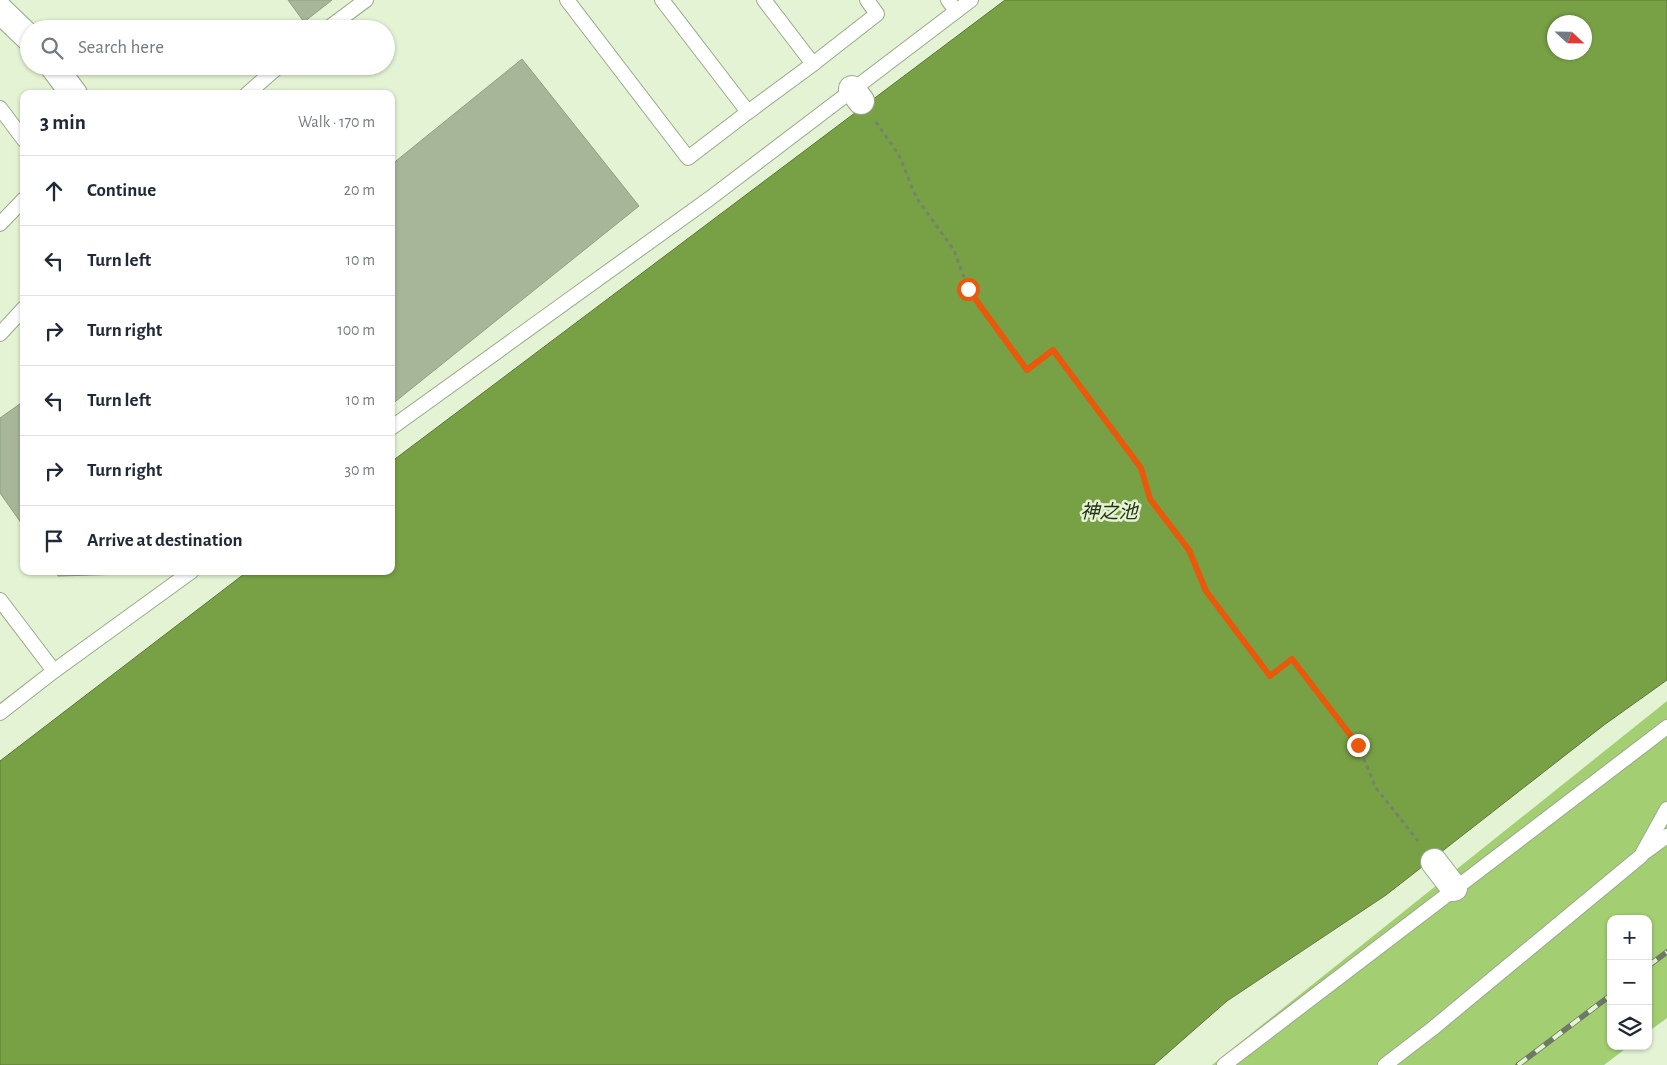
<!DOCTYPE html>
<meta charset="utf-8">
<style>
body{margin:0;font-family:"Alegreya Sans","Noto Sans JP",sans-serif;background:#f2f2f3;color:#1f2937}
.controls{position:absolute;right:15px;bottom:15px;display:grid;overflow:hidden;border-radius:10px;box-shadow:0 1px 4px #0004}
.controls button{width:45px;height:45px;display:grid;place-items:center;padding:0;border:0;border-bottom:1px solid #e0e1e3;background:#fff;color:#1f2937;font:25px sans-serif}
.compass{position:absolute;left:1547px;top:15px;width:45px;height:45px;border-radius:50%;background:#fff;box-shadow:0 1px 4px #0004;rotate:112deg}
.stop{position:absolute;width:15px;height:15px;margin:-11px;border:4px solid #ea580c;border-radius:50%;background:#fff}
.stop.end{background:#ea580c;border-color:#fff;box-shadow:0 1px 5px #0008}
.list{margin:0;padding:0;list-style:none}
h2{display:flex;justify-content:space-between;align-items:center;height:65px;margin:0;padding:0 20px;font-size:21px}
h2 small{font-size:16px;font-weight:400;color:#747a83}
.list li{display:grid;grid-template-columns:32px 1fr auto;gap:15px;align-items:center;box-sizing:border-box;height:70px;padding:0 20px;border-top:1px solid #e0e1e3}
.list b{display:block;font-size:19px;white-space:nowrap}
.list em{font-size:16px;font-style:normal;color:#747a83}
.icon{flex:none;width:28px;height:28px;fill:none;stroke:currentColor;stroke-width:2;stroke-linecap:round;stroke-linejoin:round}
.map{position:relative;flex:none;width:1667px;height:1065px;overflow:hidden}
.search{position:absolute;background:#fff;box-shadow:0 1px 4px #0004;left:20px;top:20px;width:375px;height:55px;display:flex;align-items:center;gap:12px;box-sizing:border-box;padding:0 18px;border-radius:28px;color:#747a83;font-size:19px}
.panel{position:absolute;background:#fff;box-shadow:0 1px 4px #0004;left:20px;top:90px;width:375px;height:485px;border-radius:10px}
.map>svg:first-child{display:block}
.forest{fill:#a3ce72}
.water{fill:#78a045;stroke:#5b7936;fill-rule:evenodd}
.building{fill:#a7b698;stroke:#909f82}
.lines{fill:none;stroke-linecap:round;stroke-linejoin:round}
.lane-casing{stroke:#9aa98c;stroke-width:16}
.street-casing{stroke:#9aa98c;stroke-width:28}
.path{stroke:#77826d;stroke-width:3;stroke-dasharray:4 4;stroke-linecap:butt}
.lane{stroke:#fff;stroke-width:14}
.street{stroke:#fff;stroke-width:26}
.rail-casing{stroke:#6e7865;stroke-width:5.5}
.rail{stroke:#e3f3d4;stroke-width:4;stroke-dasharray:11;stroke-linecap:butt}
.route{stroke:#ea580c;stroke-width:6}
.labels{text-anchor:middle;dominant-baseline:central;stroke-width:5;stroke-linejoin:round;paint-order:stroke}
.water-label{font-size:19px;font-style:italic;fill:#24350f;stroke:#e3f3d4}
</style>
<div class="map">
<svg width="1667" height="1065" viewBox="0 0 1667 1065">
<rect width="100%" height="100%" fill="#e3f3d4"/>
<path class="forest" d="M1667 701V1018L1648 1032V919H1611V1046H1629L1604 1065H1212Z"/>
<path class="water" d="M1005 0H1667V680L1604 725 1386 895 1227 1001 1154 1065H0V761L248 571H391V462ZM1554 22H1584V52H1554Z"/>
<g class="building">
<path d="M288 0H332L304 22Z"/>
<path d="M522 59 639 206 391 405V165Z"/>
<path d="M24 401V527L0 493V418Z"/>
<path d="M55 571H129L126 574 58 576Z"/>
</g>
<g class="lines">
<defs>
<g id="lane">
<path d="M567 0 688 158 748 112"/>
<path d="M662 0 748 112 813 64"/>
<path d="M764 0 813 64 877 14 867 0"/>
<path d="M948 0 956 11"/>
<path d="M327 29 366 0"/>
<path d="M247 94 279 66"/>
<path d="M0 108 24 140"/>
<path d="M0 224 24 199"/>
<path d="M0 334 24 308"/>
<path d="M391 428 709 199 971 0"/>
<path d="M0 600 54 671"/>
<path d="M0 713 54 671 192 571"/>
<path d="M1645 852 1667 836"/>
<path d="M1224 1065 1667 727"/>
<path d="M1385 1065 1432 1029 1641 856 1667 809"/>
</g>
<g id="street">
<path d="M0 10 29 38"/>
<path d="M53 66 74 94"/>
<path d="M852 89 861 101"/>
<path d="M1434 862 1454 888"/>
</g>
</defs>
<use href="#lane" class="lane-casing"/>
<use href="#street" class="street-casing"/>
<path class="path" d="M876 122 899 155 916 197 954 250 968 289 1027 371 1053 350 1141 468 1150 499 1189 550 1206 591 1270 676 1292 659 1358 745 1376 788 1418 841"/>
<use href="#lane" class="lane"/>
<use href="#street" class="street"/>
<defs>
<g id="rail">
<path d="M1648 966 1667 952"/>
<path d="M1518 1065 1611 995"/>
</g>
</defs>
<use href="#rail" class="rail-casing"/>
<use href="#rail" class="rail"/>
</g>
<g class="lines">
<path class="route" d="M968 289 1027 370 1053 350 1141 468 1150 499 1189 550 1206 591 1270 676 1292 659 1358 745"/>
</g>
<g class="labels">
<g class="water-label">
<text x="1109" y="512">神之池</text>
</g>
</g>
</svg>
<div class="controls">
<button>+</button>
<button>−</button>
<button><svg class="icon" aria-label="layers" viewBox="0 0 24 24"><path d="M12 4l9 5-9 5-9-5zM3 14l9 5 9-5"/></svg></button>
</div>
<svg class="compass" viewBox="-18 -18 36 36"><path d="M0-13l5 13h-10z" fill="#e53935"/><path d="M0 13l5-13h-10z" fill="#747a83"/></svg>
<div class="stop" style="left:968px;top:289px"></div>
<div class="stop end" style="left:1358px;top:745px"></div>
<div class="search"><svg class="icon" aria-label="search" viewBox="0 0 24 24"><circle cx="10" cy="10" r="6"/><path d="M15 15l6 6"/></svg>Search here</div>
<section class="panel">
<h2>3 min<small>Walk · 170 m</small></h2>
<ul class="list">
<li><svg class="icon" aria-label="ahead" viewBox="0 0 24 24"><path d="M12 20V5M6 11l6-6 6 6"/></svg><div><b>Continue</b></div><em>20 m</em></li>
<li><svg class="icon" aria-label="left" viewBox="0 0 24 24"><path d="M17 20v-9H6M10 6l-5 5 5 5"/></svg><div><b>Turn left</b></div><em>10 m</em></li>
<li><svg class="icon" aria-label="right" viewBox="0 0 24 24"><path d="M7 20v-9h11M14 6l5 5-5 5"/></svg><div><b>Turn right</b></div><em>100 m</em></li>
<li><svg class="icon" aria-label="left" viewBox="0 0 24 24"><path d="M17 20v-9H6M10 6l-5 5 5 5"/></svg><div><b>Turn left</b></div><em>10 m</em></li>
<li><svg class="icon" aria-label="right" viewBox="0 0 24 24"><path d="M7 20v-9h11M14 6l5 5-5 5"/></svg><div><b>Turn right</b></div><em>30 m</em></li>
<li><svg class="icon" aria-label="arrive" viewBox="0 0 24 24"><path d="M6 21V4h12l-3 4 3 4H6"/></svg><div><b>Arrive at destination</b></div></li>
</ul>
</section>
</div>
